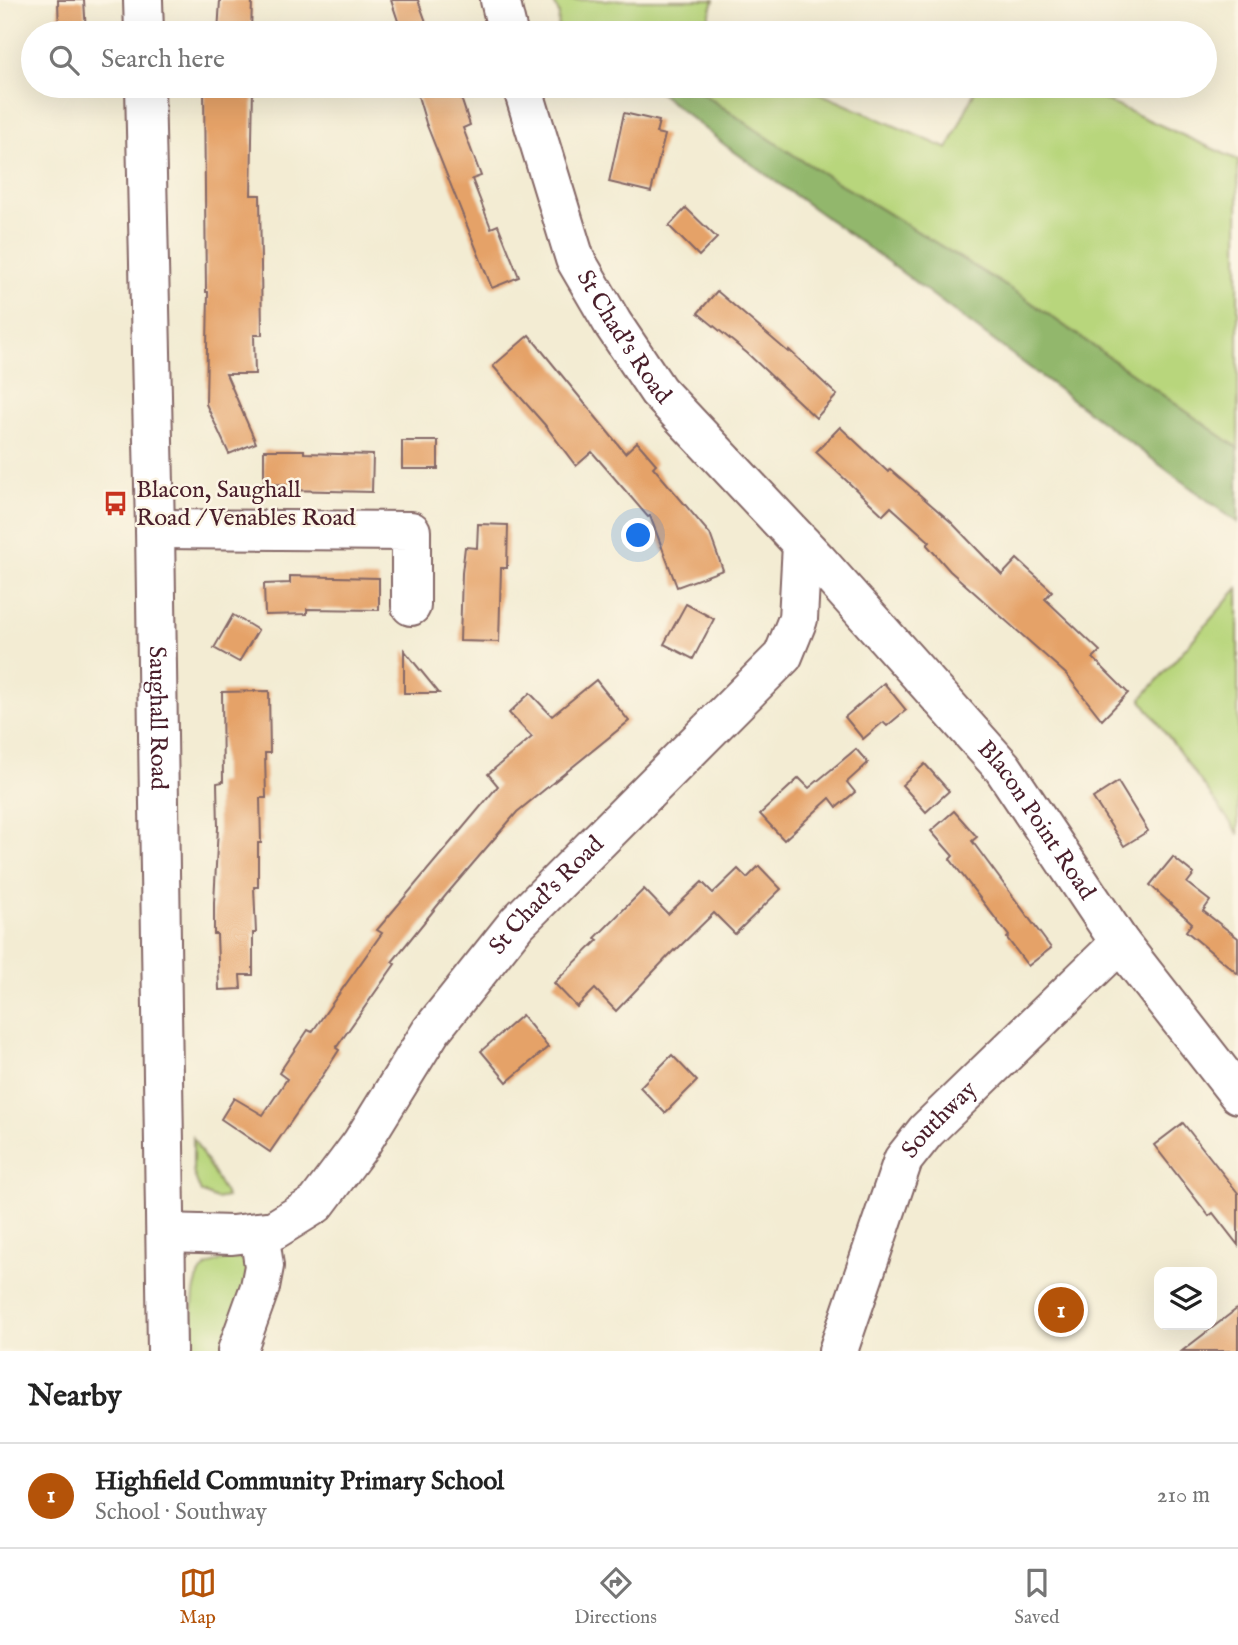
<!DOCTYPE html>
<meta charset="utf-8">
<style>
body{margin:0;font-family:"IM FELL English",serif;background:#f6f6f6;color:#222}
.controls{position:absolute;right:21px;bottom:21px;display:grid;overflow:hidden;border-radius:14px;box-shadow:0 7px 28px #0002}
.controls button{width:63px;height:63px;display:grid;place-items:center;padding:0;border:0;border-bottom:2px solid #e0e0e0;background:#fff;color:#222;font:35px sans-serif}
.you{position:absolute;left:639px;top:536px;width:24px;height:24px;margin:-18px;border:5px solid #fff;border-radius:50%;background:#1a73e8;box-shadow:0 0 0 10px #1a73e833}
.badge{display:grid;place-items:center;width:46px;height:46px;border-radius:50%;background:#b45309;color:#fff;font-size:23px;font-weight:700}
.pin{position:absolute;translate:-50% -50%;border:4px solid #fff;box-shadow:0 2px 7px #0006}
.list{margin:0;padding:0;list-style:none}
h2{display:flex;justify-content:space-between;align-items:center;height:91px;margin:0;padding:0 28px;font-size:30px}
h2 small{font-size:23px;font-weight:400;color:#767676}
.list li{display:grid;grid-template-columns:46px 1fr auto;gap:21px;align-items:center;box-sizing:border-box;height:105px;padding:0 28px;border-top:2px solid #e0e0e0}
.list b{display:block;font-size:26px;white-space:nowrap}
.list p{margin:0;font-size:23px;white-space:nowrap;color:#767676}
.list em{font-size:23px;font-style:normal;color:#767676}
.icon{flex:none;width:38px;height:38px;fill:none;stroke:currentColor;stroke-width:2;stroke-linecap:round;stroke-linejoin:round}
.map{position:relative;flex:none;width:1238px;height:1351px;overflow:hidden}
.search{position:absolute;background:#fff;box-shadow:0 7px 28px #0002;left:21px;right:21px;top:21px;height:77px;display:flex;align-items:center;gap:18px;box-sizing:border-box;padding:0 24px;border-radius:38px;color:#767676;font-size:26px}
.sheet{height:196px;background:#fff}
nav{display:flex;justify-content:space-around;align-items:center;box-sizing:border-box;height:98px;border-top:2px solid #e0e0e0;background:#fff;font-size:19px;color:#767676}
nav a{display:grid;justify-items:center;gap:4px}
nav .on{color:#b45309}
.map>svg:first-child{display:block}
.green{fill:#b8d67c;stroke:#817a54;stroke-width:2}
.forest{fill:#92b76c;stroke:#6e6b4c;stroke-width:2}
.building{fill:#e5a268}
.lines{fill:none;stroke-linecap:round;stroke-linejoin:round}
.minor-casing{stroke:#856766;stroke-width:42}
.minor{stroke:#fff;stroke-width:38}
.labels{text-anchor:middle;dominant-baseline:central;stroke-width:5;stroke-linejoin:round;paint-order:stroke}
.street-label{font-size:24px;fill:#4a1f2b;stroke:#fcf5e5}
.poi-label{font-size:24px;fill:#4a1f2b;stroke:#fcf5e5;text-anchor:start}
</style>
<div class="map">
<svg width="1238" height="1351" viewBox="0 0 1238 1351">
<rect width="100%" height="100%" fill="#fcf5e5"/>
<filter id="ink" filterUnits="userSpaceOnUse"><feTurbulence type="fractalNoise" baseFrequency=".0143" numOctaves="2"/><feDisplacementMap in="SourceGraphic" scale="14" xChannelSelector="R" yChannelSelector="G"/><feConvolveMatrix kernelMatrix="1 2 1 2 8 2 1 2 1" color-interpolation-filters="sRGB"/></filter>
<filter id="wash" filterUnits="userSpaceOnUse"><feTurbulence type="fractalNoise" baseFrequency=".00686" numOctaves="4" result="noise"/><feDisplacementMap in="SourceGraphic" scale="28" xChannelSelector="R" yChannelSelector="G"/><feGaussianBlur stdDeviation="1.57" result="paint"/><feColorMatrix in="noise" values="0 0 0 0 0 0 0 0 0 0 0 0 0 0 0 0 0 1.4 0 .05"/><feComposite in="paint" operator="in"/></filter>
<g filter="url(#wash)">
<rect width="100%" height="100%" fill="#f3ecd3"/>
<g class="green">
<path d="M553 0H714L704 33H558L559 14Z"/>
<path d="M691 86H803L948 149 977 86H1073L1238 160V448L1022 296 798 158Z"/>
<path d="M1238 588V833L1141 699Z"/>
<path d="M193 1138 227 1197 216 1199 201 1192 193 1172Z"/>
<path d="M234 1258 256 1262 224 1351H194C194 1329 187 1280 207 1266 215 1261 225 1260 234 1258Z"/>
</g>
<path class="forest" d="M651 86H691L798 158 1022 296 1238 448V523L884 259 725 145Z"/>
<g id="blocks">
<g class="building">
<path d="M58 0H84L86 32 59 33Z"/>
<path d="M220 0H252L251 33H218Z"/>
<path d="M391 0H418L430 33H402Z"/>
<path d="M204 86H253L251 195H260L262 335H254L255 374H226L256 443 229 454 206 404 208 292H206Z"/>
<path d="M415 86H457L470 125 463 128 481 176 472 179 491 228 498 225 519 277 492 288 426 123Z"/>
<path d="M624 113 659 121 656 133 665 135 651 192 609 182Z"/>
<path d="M686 208 717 238 699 256 669 226Z"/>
<path d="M717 291 788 352 789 350 837 395 816 418 747 353 698 313Z"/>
<path d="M529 335 625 453 637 442 656 464 653 467 710 534 723 570 677 587 650 516 648 517 592 452 576 466 545 425 493 366Z"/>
<path d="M840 427 888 472 890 469 951 522 1002 575 1017 559 1052 591 1045 599 1100 651 1093 658 1128 693 1102 720 1066 674 950 571 927 545 930 542 891 507 883 515 816 452Z"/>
<rect x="402" y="441" width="36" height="28"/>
<path d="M264 450H304V453L373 455 372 492 286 490V484L264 485Z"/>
<path d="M478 524 508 525 507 568H501L499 642 460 641 462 573 465 547 477 548Z"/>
<path d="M290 576 379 578V610L307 609V614L265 615 264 584 290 583Z"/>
<path d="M686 604 714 619 693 659 664 644Z"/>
<path d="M233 615 258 630 239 662 214 648Z"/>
<path d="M404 650 439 693H404Z"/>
<path d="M596 680 629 721 517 812 446 895 392 962 395 964 336 1048 339 1050 325 1072 270 1152 221 1119 234 1098 263 1115 287 1079 279 1073 308 1030 312 1032 382 933 377 930 498 786 488 774 532 737 509 713 530 693 552 716Z"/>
<path d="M884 683 906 710 887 726 883 722 863 739 845 717Z"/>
<path d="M269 691 270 753H265L266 798H260L261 843H258V887H254L256 933H253V975H240L241 989 219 990 217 934H214V903L218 827 217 783 223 782 222 692Z"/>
<path d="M856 749 868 763 847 782 855 792 837 807 830 798 784 840 760 814 799 778 809 788Z"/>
<path d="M925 764 949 791 926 812 902 785Z"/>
<path d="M1118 782 1148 831 1124 846 1093 798Z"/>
<path d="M954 811 977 837 972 841 1051 948 1028 966 1007 938 1009 936 950 859 953 856 931 831Z"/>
<path d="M1173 857 1194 874 1187 883 1210 901 1203 911 1238 938V974L1186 931 1192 923 1150 885Z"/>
<path d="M759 866 781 889 735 934 714 913 675 951 674 950 616 1011 595 989 577 1007 554 983 598 940 595 938 644 889 668 914 702 882 713 893 738 869 747 878Z"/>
<path d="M522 1015 548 1047 507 1082 481 1051Z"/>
<path d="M672 1055 697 1081 665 1113 640 1087Z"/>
<path d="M1183 1123 1238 1193V1245L1213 1213 1209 1216 1154 1145Z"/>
<path d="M1238 1308V1351H1182Z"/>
</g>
</g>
</g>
<g filter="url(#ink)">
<use href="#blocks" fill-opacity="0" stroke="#856766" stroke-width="2"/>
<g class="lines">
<defs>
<g id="minor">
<path d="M143 0 144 33"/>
<path d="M500 0 508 33"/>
<path id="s1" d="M145 86 155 529 167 1351"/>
<path id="s2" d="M522 86 575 259 613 324 658 391 818 561 1003 768 1120 943 1238 1094"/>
<path d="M155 529 411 531V606"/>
<path id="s3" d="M166 1233 232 1235 274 1230 316 1204 361 1144 431 1031 517 923 783 656 798 619 802 544"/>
<path d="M237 1351 260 1287 264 1266 259 1232"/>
<path id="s4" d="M838 1351 903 1160 926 1131 1120 943"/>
</g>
</defs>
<use href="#minor" class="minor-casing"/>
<use href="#minor" class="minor"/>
</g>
</g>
<defs>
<symbol id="bus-bare" viewBox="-9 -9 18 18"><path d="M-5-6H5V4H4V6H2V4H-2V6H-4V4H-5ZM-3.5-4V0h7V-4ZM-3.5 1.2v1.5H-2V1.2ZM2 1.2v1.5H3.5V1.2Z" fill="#c8321e" stroke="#fcf5e5" stroke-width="2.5" paint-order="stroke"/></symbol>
</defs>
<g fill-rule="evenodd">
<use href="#bus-bare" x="98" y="486" width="35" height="35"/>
</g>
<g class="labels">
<g class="street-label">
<text stroke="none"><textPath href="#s2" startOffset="273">St Chad's Road</textPath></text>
<text stroke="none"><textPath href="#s1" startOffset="632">Saughall Road</textPath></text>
<text stroke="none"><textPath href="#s2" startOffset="910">Blacon Point Road</textPath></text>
<text stroke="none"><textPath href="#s3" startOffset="544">St Chad's Road</textPath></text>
<text stroke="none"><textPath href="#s4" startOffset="256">Southway</textPath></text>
</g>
<g class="poi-label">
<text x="136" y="490">Blacon, Saughall<tspan x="136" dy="28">Road / Venables Road</tspan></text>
</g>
</g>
</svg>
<div class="controls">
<button><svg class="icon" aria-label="layers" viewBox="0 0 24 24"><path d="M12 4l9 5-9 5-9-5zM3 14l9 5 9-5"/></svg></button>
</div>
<div class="you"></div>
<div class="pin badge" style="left:1061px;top:1310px">1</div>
<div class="search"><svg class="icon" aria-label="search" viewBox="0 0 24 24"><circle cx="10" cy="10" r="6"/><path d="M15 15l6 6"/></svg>Search here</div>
</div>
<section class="sheet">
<h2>Nearby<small></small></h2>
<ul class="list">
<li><span class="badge">1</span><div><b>Highfield Community Primary School</b><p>School · Southway</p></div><em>210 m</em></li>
</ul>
</section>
<nav>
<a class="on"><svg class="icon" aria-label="map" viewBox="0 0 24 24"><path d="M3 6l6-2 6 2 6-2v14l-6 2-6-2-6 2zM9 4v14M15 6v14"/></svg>Map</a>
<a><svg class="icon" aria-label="directions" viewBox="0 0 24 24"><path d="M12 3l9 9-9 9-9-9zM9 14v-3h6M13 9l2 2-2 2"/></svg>Directions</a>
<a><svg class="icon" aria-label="saved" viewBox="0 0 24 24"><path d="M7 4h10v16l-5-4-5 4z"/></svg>Saved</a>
</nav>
